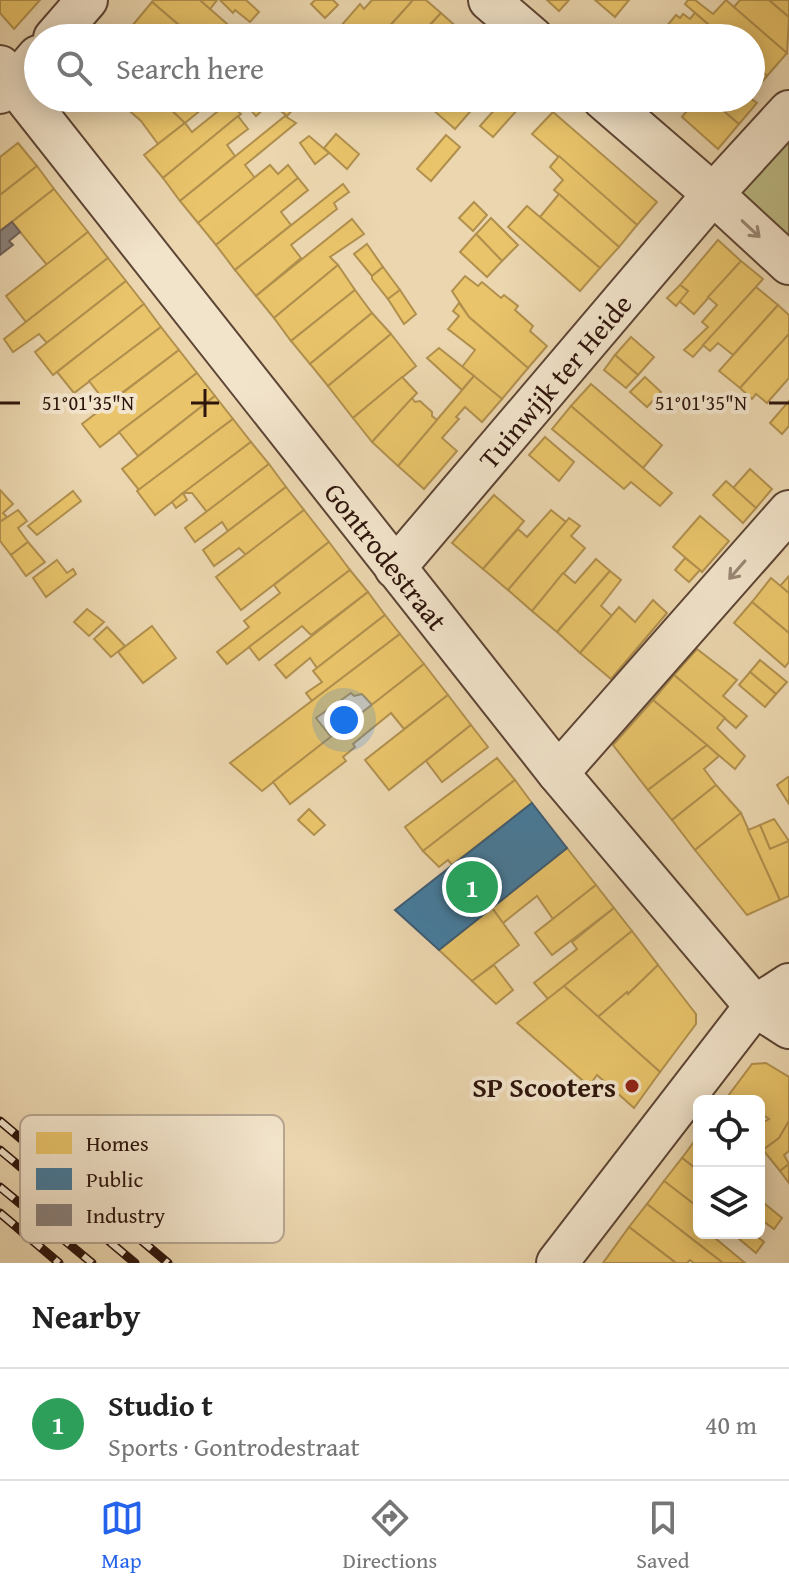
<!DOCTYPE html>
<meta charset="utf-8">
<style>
body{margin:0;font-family:"Gentium Book Plus",serif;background:#f2f2f2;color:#222}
.controls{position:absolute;right:24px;bottom:24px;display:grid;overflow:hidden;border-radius:12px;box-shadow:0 4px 20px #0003}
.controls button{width:72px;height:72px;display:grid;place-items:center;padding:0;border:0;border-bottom:2px solid #e0e0e0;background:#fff;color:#222;font:40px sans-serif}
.you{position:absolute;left:344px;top:720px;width:28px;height:28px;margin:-20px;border:6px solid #fff;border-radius:50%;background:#1a73e8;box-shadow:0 0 0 12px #1a73e833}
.badge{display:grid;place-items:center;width:52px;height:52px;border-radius:50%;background:#2563eb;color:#fff;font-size:26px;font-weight:700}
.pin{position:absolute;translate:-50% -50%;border:4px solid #fff;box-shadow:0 2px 8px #0006}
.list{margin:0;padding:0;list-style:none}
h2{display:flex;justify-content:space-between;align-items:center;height:104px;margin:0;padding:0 32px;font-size:34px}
h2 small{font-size:26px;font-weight:400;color:#767676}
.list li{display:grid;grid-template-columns:52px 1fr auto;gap:24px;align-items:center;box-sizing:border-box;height:112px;padding:0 32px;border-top:2px solid #e0e0e0}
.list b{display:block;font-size:30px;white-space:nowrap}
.list p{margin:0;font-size:26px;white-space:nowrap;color:#767676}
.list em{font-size:26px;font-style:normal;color:#767676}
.icon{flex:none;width:44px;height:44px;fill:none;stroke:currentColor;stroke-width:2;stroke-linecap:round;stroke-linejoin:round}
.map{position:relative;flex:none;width:789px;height:1263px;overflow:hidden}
.search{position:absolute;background:#fff;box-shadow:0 4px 20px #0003;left:24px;right:24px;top:24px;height:88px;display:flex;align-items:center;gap:20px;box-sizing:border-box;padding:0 28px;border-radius:44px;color:#767676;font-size:30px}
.sheet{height:216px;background:#fff}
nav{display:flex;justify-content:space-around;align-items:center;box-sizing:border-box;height:112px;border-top:2px solid #e0e0e0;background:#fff;font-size:22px;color:#767676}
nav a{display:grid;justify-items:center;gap:4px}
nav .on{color:#2563eb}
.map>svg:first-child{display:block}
.green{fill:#bdbc86;stroke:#766849;stroke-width:2}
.homes{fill:#e9c46a;stroke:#b1904e;stroke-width:2}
.public{fill:#457b9d;stroke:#3e5c72;stroke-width:2}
.industry{fill:#8a817c;stroke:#6e615a;stroke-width:2}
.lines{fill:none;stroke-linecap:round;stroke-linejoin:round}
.street-casing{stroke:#5d4535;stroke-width:44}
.street{stroke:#f2e4cb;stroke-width:40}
.rail-casing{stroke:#2e150c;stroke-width:9}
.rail{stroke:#f2e4cb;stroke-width:6;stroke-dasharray:18;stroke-linecap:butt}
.oneway{stroke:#9a8775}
.ticks{fill:none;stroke:#2e150c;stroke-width:3}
.poi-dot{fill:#8f2418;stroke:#f2e4cb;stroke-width:3}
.labels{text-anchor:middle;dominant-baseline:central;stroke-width:8;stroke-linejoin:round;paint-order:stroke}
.street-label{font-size:28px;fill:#2e150c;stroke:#f2e4cb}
.poi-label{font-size:28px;font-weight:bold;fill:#2e150c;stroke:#f2e4cb;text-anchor:end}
.key{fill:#f2e4cb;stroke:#b7a692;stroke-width:2}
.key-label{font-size:22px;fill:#2e150c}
.ticks-label{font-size:20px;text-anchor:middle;fill:#2e150c;stroke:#f2e4cb;stroke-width:8;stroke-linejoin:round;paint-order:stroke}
</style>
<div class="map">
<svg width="789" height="1263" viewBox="0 0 789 1263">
<rect width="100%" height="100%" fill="#ebd6af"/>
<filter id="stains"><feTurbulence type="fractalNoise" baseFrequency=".0025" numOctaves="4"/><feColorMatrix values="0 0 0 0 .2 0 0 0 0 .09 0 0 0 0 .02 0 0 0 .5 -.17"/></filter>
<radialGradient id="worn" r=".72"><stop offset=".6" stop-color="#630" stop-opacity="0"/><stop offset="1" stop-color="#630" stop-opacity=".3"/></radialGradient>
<path class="green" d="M789 140V252L733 201Z"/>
<g class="homes">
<path d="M0 0H40L14 29 0 13Z"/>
<path d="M154 0H200L234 30 227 38H194L152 2Z"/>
<path d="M200 0H217L210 9Z"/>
<path d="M220 0H246L259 12 250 22 235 10 233 13Z"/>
<path d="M315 0H333L338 5 325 18 311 4Z"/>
<path d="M372 0H413L379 38H336L343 29 340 27 360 4 364 9Z"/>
<path d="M413 0H426L441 13 418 38H379Z"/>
<path d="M547 0H569L559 11Z"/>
<path d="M595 0H629L615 17Z"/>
<path d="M688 0H695L713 14 726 0 787 53 767 76 751 61V38H724L685 4Z"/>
<path d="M740 0H769L789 17 787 53 734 7Z"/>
<path d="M769 0H789V17Z"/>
<path d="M152 2 194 38H146L132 26Z"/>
<path d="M441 13 461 31 456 38H418Z"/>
<path d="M695 13 724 38H681L667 26 676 15 680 18 683 14 690 19Z"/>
<path d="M132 26 146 38H121Z"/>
<path d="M751 61 767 76 751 95Z"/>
<path d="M115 98H159L185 123 158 144 141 121Z"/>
<path d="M159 98H190L202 109 185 123Z"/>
<path d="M257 98H267L286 115 270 103 256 116 248 107Z"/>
<path d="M267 98H303L287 116Z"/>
<path d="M420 98H441L432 109Z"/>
<path d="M441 98H482L455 129 432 109Z"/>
<path d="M505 98H528L493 137 480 126Z"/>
<path d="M681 98H709L739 124 718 149 682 117 691 106Z"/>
<path d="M709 98H750L757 103 739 124Z"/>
<path d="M228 103 241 114 163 178 144 155 185 123 192 132Z"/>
<path d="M553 112 657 202 637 225 532 134Z"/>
<path d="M238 116 248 129 227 145 235 156 180 201 163 178Z"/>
<path d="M285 116 296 123 245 165 255 178 198 223 180 201Z"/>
<path d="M336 134 359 154 347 169 324 148Z"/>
<path d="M446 135 460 147 431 181 417 169Z"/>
<path d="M309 136 329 153 315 164 300 143Z"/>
<path d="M18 143 37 166 0 195V157Z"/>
<path d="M559 156 637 225 619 247 554 190 563 180 550 167Z"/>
<path d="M270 165 278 174 288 165 298 178 216 245 198 223Z"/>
<path d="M37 166 54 189 0 231V195Z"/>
<path d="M298 178 308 190 281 212 291 225 235 270 216 245Z"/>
<path d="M343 184 349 192 334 203 337 209 291 245 301 258 256 296 235 270Z"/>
<path d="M54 189 88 232 47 265 12 222Z"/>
<path d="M559 194 619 247 600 268 540 217Z"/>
<path d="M474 202 487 215 473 231 459 218Z"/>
<path d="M527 206 600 268 580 291 508 227Z"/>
<path d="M491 218 518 245 502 261 476 234Z"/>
<path d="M352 219 364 234 330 257 338 265 274 318 256 296Z"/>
<path d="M88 232 108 258 26 322 6 296Z"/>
<path d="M476 234 502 261 487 277 460 252Z"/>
<path d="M718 240 741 261 694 314 679 301 688 291 680 285Z"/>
<path d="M367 244 383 267 372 276 354 254Z"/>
<path d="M108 258 126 281 47 343 39 334 13 352 4 339Z"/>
<path d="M741 261 763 279 693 357 684 350 708 327 702 322 717 305 708 297Z"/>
<path d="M338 265 355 290 291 341 274 318Z"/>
<path d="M383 267 400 290 388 299 372 279V276Z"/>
<path d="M465 276 478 286 482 282 501 298 504 295 518 306 515 310 533 326 530 331 547 346 528 368 469 317 452 291Z"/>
<path d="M126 281 144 304 53 375 35 352Z"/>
<path d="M680 285 688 291 676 306 667 298Z"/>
<path d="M756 287 778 305 733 355 718 343 710 351 703 345Z"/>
<path d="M355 290 372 313 310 364 291 341Z"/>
<path d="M400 290 416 314 404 324 388 299Z"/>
<path d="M459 303 469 317 528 368 502 399 462 367 475 350 448 329 459 316 453 311Z"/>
<path d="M144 304 161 327 74 393 57 372Z"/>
<path d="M778 305 789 315V334L740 388 719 371Z"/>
<path d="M372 313 391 334 328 386 310 364Z"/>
<path d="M161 327 179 350 107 404 89 381Z"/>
<path d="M391 334 416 366 353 418 328 386Z"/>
<path d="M789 334V378L767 403 756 394 752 399 740 388Z"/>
<path d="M631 337 654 357 638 375 615 355Z"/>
<path d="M439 348 474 376 462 390 427 358Z"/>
<path d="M179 350 197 373 100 447 82 424Z"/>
<path d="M615 355 638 375 626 388 604 370Z"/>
<path d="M197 373 215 396 138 456 119 432Z"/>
<path d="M474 376 502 399 482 422 465 407 456 417 459 419 442 438 457 451 424 489 398 466Z"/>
<path d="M402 377 417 393 372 442 353 418Z"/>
<path d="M645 377 661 392 647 407 630 392Z"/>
<path d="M591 384 662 445 643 468 571 406Z"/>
<path d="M215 396 233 419 139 490 122 469Z"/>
<path d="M412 398 415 402 420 401 432 412V416L437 420 398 466 372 442Z"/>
<path d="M789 401V426L782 434 770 423Z"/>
<path d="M571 406 672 493 660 506 631 482 624 489 552 429Z"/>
<path d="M233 419 251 442 155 515 137 491Z"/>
<path d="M545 437 574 462 559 481 529 455Z"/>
<path d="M251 442 269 464 207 512 192 493H183Z"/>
<path d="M269 464 286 487 228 531 222 522 195 542 185 528Z"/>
<path d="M750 469 772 489 756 508 733 488Z"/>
<path d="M726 481 756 508 743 523 713 495Z"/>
<path d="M286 487 304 510 246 555 239 548 214 566 203 550Z"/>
<path d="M0 490 13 504 3 513 7 517 0 522Z"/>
<path d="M73 491 81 501 37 535 28 526Z"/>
<path d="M183 493 187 500 176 508 172 502Z"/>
<path d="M494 495 524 521 483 569 452 543Z"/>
<path d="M18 510 27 521 18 528 28 542 11 555 0 541V522Z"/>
<path d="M304 510 329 542 241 610 216 577Z"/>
<path d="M551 510 566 522 508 590 483 569 518 529 527 537Z"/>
<path d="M700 516 729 541 702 572 673 547Z"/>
<path d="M569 518 580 526 571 536 585 548 532 611 508 590Z"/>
<path d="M28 542 45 562 26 576 11 555Z"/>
<path d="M329 542 350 570 227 664 217 652 249 627 244 621 280 593 274 585Z"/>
<path d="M685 558 700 570 689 582 675 570Z"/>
<path d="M596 559 610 571 557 632 532 611 563 573 575 583Z"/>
<path d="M57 560 67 573 73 569 76 574 46 597 33 578Z"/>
<path d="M350 570 368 592 311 635 302 626 259 660 249 647Z"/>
<path d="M610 571 621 580 601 606 612 616 580 653 557 632Z"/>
<path d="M789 576V593L780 586Z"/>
<path d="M771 578 789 593V633L752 602Z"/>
<path d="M368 592 385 615 317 668 310 658 286 678 275 665Z"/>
<path d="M653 600 667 613 611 679 580 653 619 607 635 622Z"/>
<path d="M752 602 789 633V662L785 667 734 623Z"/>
<path d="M87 609 104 622 89 636 74 622Z"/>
<path d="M385 615 400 634 312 701 306 693 322 682 313 671Z"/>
<path d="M152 626 176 658 143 683 118 652Z"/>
<path d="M107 627 125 646 111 657 94 639Z"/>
<path d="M400 634 424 664 372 705 362 694 354 696 351 693 316 718 331 737 262 791 230 763Z"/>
<path d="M697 649 737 680 723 696 747 716 736 728 674 675Z"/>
<path d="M760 660 787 682 776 694 750 672Z"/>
<path d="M424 664 448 695 404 729 391 713 353 744 355 747 343 757 346 761 290 804 273 782Z"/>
<path d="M750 672 776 694 765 707 739 685Z"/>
<path d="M674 675 725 718 717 728 745 756 735 769 653 700Z"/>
<path d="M448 695 471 725 389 790 365 760Z"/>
<path d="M653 700 707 745 648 790 613 745Z"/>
<path d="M471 725 488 747 442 782 426 761Z"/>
<path d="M707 745 719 756 704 769 716 785 672 820 648 790Z"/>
<path d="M497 758 515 780 423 851 405 827Z"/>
<path d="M788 777 789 778V804L777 785Z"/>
<path d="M515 780 532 803 452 865 448 860 439 867 423 851Z"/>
<path d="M716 785 741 813 695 850 672 820Z"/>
<path d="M309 809 325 825 314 835 298 820Z"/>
<path d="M741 813 780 900 747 915 695 850Z"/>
<path d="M774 819 789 841 770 849 760 825Z"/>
<path d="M760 825 770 849 789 841V896L780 900 748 830Z"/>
<path d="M567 848 596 885 553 919 537 896 503 923 492 908Z"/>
<path d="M596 885 614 908 552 955 535 933Z"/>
<path d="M492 908 519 945 472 981 439 950Z"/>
<path d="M614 908 632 931 548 999 534 983 577 949 572 942Z"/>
<path d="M632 931 658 965 628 994 627 992 598 1017 564 986Z"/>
<path d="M494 965 513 990 496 1004 472 981Z"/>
<path d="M658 965 696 1014V1024L660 1072 598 1017 627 992 628 994Z"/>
<path d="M564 986 660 1072 634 1108 597 1075 589 1086 517 1023Z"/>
<path d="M766 1063 789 1077V1121L779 1138 763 1150 759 1145V1125L769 1119 759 1112V1101L725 1100 752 1064Z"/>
<path d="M789 1121V1151L784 1155 789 1164 780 1171 763 1150 779 1138Z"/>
<path d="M699 1135V1171L682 1158Z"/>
<path d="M682 1158 699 1171V1208L664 1181Z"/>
<path d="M789 1164V1183L780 1171Z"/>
<path d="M664 1181 699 1208V1233H718L715 1238 745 1263H723L647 1204Z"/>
<path d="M759 1199 782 1218 774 1229 759 1218Z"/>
<path d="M647 1204 723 1263H694L690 1260 687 1263H676L629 1227Z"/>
<path d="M629 1227 676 1263H603Z"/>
<path d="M732 1233H753L764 1242 756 1253Z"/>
</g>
<path class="public" d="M532 803 567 848 439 950 395 910Z"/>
<path class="industry" d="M12 222 20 232 9 241 13 245 0 255V231Z"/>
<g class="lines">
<defs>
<g id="street">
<path d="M489 0 533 38"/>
<path d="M54 38 87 0"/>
<path id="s1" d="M0 66 558 773 755 1006 789 1028"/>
<path d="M0 93 15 83 38 56"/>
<path d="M789 111 713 194 789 264"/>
<path id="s2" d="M395 568 713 194 602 98"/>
<path d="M558 773 789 511"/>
<path d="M557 1263 755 1006 789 984"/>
</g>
</defs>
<use href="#street" class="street-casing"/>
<use href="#street" class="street"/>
<defs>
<g id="rail">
<path d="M0 1121 168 1263"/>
<path d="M0 1150 135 1263"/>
<path d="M0 1187 92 1263"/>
<path d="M0 1213 59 1263"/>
</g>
</defs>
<use href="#rail" class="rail-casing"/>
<use href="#rail" class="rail"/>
</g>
<defs><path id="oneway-shaft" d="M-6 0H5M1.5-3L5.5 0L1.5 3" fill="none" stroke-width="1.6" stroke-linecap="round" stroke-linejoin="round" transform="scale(2)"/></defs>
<g class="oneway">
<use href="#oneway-shaft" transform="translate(751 229) rotate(43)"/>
<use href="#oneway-shaft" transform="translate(737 570) rotate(131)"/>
</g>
<path class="ticks" d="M205 389V417M0 403H20M191 403H219M769 403H789"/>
<circle class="poi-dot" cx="632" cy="1086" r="8"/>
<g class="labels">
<g class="street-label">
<text stroke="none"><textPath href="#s2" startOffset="246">Tuinwijk ter Heide</textPath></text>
<text stroke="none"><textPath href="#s1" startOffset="624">Gontrodestraat</textPath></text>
</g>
<g class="poi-label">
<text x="616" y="1086">SP Scooters</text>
</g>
</g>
<rect x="20" y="1115" width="264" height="128" rx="12" class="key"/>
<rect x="36" y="1132" width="36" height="22" fill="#e9c46a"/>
<rect x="36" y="1168" width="36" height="22" fill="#457b9d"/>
<rect x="36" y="1204" width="36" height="22" fill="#8a817c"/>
<g class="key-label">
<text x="86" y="1151">Homes</text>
<text x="86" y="1187">Public</text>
<text x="86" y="1223">Industry</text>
</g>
<g class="ticks-label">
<text x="88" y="410">51°01'35"N</text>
<text x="701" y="410">51°01'35"N</text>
</g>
<rect width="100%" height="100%" filter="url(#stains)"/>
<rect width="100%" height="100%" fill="url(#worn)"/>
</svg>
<div class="controls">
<button><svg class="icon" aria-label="locate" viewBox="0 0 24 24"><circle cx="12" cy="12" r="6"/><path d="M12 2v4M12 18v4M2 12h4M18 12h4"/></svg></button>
<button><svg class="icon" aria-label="layers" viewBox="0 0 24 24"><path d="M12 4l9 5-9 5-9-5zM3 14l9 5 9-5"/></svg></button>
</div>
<div class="you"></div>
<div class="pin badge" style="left:472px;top:887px;background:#2e9e5b">1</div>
<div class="search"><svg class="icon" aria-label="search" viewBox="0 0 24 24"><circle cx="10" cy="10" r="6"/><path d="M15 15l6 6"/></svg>Search here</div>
</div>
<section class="sheet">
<h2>Nearby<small></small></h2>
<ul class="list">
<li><span class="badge" style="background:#2e9e5b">1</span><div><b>Studio t</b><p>Sports · Gontrodestraat</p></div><em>40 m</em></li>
</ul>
</section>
<nav>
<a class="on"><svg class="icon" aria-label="map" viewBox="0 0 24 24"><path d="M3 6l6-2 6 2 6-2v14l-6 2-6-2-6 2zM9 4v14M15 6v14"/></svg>Map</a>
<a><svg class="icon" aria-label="directions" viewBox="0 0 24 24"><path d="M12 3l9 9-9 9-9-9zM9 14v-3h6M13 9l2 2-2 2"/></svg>Directions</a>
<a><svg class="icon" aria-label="saved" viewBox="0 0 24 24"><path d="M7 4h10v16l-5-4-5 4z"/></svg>Saved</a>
</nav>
